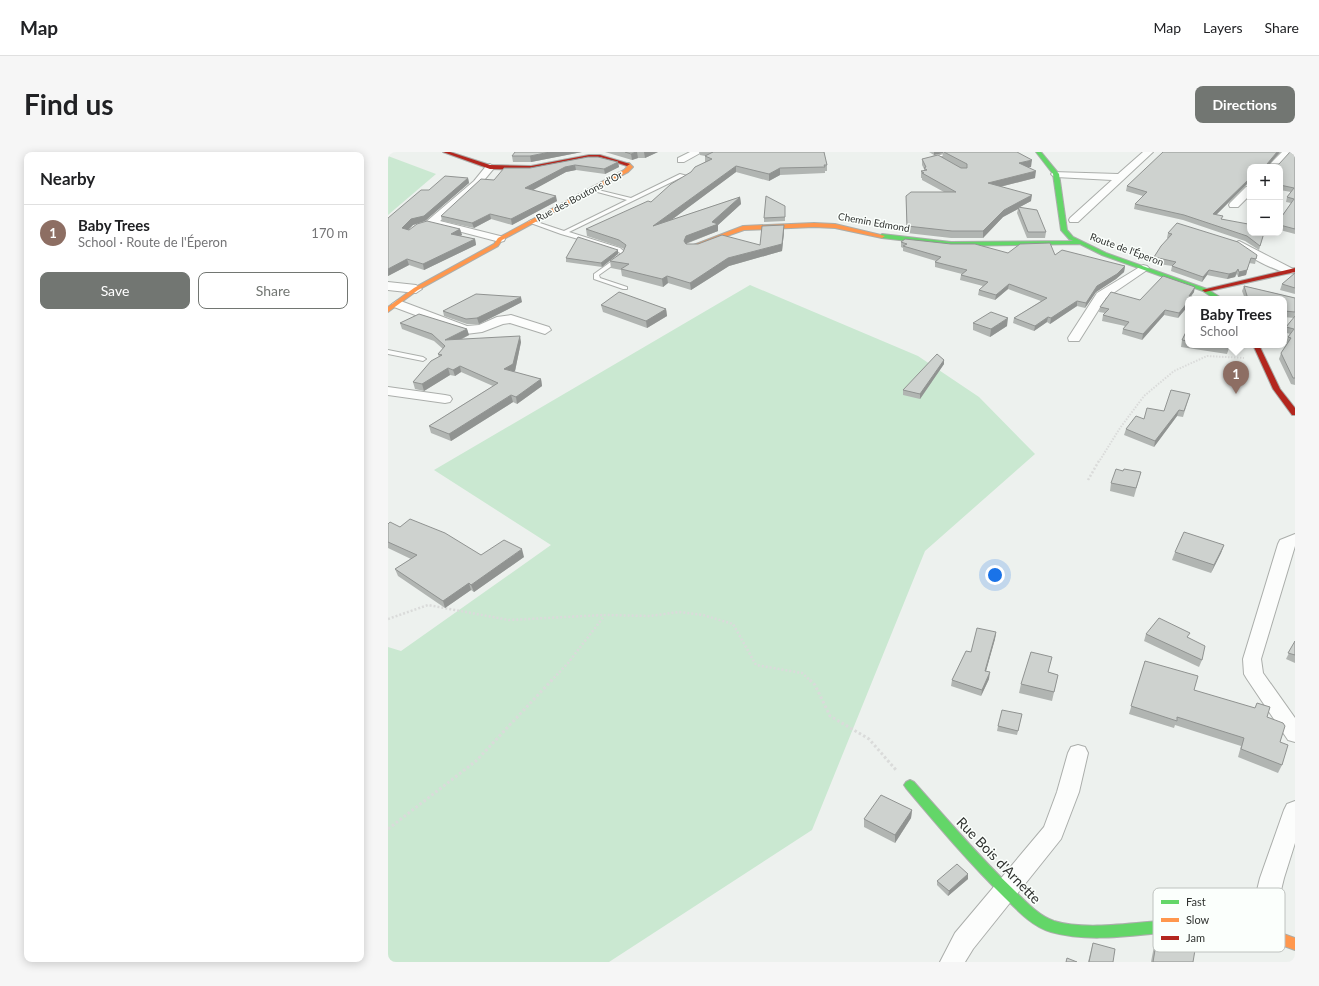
<!DOCTYPE html>
<meta charset="utf-8">
<style>
body{margin:0;font-family:Lato,sans-serif;background:#f6f6f6;color:#202124}
.controls{position:absolute;right:12px;top:12px;display:grid;overflow:hidden;border-radius:8px;box-shadow:0 2px 10px #0003}
.controls button{width:36px;height:36px;display:grid;place-items:center;padding:0;border:0;border-bottom:1px solid #e0e0e0;background:#fff;color:#202124;font:20px sans-serif}
.you{position:absolute;left:607px;top:423px;width:14px;height:14px;margin:-10px;border:3px solid #fff;border-radius:50%;background:#1a73e8;box-shadow:0 0 0 6px #1a73e833}
.badge{display:grid;place-items:center;width:26px;height:26px;border-radius:50%;background:#727672;color:#fff;font-size:13px;font-weight:700}
.pin{position:absolute;translate:-50% -33px;filter:drop-shadow(0 1px 2px #0008)}
.pin::after{content:'';position:absolute;top:21px;width:14px;height:12px;background:inherit;clip-path:polygon(0 0,100% 0,50% 100%)}
.popup{position:absolute;left:797px;top:144px;width:102px;height:52px;box-sizing:border-box;display:grid;place-content:center;border-radius:8px;background:#fff;filter:drop-shadow(0 1px 3px #0005);font-size:13px;white-space:nowrap;color:#757577}
.popup b{font-size:15px;color:#202124}
.popup::after{content:'';position:absolute;left:50%;top:100%;margin-left:-8px;border:8px solid transparent;border-top-color:#fff}
.list{margin:0;padding:0;list-style:none}
h2{display:flex;justify-content:space-between;align-items:center;height:52px;margin:0;padding:0 16px;font-size:17px}
h2 small{font-size:13px;font-weight:400;color:#757577}
.list li{display:grid;grid-template-columns:26px 1fr auto;gap:12px;align-items:center;box-sizing:border-box;height:56px;padding:0 16px;border-top:1px solid #e0e0e0}
.list b{display:block;font-size:15px;white-space:nowrap}
.list p{margin:0;font-size:13px;white-space:nowrap;color:#757577}
.list em{font-size:13px;font-style:normal;color:#757577}
.actions{display:flex;gap:8px;padding:12px 16px}
.actions a{flex:1;padding:9px 0;border:1px solid #727672;border-radius:8px;text-align:center;font-size:14px;color:#727672}
.actions .main{background:#727672;color:#fff}
.map{position:relative;flex:none;width:907px;height:810px;overflow:hidden;border-radius:8px}
header{display:flex;align-items:center;gap:24px;box-sizing:border-box;height:56px;padding:0 20px;background:#fff;border-bottom:1px solid #e0e0e0}
header strong{font-size:19px}
nav{display:flex;gap:22px;margin-inline-start:auto;font-size:14px}
.intro{display:flex;align-items:center;justify-content:space-between;box-sizing:border-box;height:96px;padding:0 24px}
h1{margin:0;font-size:28px}
.button{padding:10px 18px;border-radius:8px;background:#727672;color:#fff;font-size:14px;font-weight:700}
main{display:flex;gap:24px;padding:0 24px}
aside{flex:1;background:#fff;border-radius:8px;box-shadow:0 2px 10px #0003}
.map>svg:first-child{display:block}
.green{fill:#cae8d1}
.lines{fill:none;stroke-linecap:round;stroke-linejoin:round}
.lane-casing{stroke:#abaeab;stroke-width:2}
.street-casing{stroke:#abaeab;stroke-width:2}
.fast-casing{stroke:#abaeab;stroke-width:2}
.slow-casing{stroke:#abaeab;stroke-width:2}
.jam-casing{stroke:#abaeab;stroke-width:2}
.path-far2{stroke:#dadbda;stroke-width:2;stroke-dasharray:1.5 1.5;stroke-linecap:butt}
.path-far1{stroke:#dadbda;stroke-width:2.5;stroke-dasharray:2 2;stroke-linecap:butt}
.path{stroke:#dadbda;stroke-width:3;stroke-dasharray:2.5 2.5;stroke-linecap:butt}
.lane{fill:#fcfdfc;fill-rule:evenodd}
.street{fill:#fcfdfc;fill-rule:evenodd}
.fast{fill:#63d668;fill-rule:evenodd}
.slow{fill:#ff974d;fill-rule:evenodd}
.jam{fill:#b3261e;fill-rule:evenodd}
.wall{fill:#b1b5b2}
.shaded-wall{fill:#909391}
.building{fill:#ced2cf;stroke:#909391}
.labels{text-anchor:middle;dominant-baseline:central;stroke-width:3;stroke-linejoin:round;paint-order:stroke}
.far-street-label{font-size:10px;fill:#303330;stroke:#fbfffc}
.near-street-label{font-size:14px;fill:#303330;stroke:#fbfffc}
.key{fill:#fbfffc;stroke:#bec2bf;stroke-width:1}
.key-label{font-size:11px;fill:#303330}
</style>
<header>
<strong>Map</strong>
<nav><a>Map</a><a>Layers</a><a>Share</a></nav>
</header>
<div class="intro"><h1>Find us</h1><a class="button">Directions</a></div>
<main>
<aside>
<h2>Nearby<small></small></h2>
<ul class="list">
<li><span class="badge" style="background:#8d6e63">1</span><div><b>Baby Trees</b><p>School · Route de l'Éperon</p></div><em>170 m</em></li>
</ul>
<div class="actions"><a class="main">Save</a><a>Share</a></div>
</aside>
<div class="map">
<svg width="907" height="810" viewBox="0 0 907 810">
<rect width="100%" height="100%" fill="#edf1ee"/>
<g class="green">
<path d="M0 4 48 22 0 63Z"/>
<path d="M362 133 530 204 591 245 647 302 537 399 424 678 221 810H0V495L13 499 163 393 46 318Z"/>
</g>
<g class="lines">
<defs>
<g id="lane">
<path d="M564 0H572L550 5 553 8 551 9 544 5Z"/>
<path d="M292 22 303 25 301 26 294 25 181 80 232 96 238 101 235 106 211 123 212 126 239 135V137H235L206 127V122L231 104 232 101 228 98 173 82 140 70 143 68 176 79 239 48 202 38V36L243 46Z"/>
<path d="M0 198 35 205 38 207 35 209 0 202Z"/>
</g>
<g id="street">
<path d="M302 0H314L296 10H290V6Z"/>
<path d="M755 0H765L690 70H682L681 68 682 66 724 28 668 25 665 24 663 22 665 20 730 22Z"/>
<path d="M894 0H904L889 15H879Z"/>
<path d="M102 12 107 15 92 33 52 69 116 85 117 87 116 89 112 90 47 73H39L38 71 39 69 86 29 99 13Z"/>
<path d="M862 34V43L850 55H842L841 53 842 51 858 35Z"/>
<path d="M851 89 905 117 907 119 905 121C895 124 852 101 845 92Z"/>
<path d="M755 113 759 114 761 116 759 118 718 146 691 189H681L680 186 709 141Z"/>
<path d="M0 130 28 133 34 137 28 141 0 138Z"/>
<path d="M10 148 79 174 91 173 109 165 123 163 161 175 163 178 157 182 122 171 115 172 94 180 78 182 6 155 4 152Z"/>
<path d="M0 235 57 243 62 244 64 247 62 250 57 251 0 243Z"/>
<path d="M907 382V394L873 507 875 521 907 566V590L900 588 859 527 856 522 855 507 890 392 892 388Z"/>
<path d="M690 593 697 595 700 601 691 640 673 687 585 797 577 810H552L567 781 656 675 669 640 680 601 683 595Z"/>
<path d="M907 649V691L896 726 883 779 880 787 871 790 862 787 859 779 872 726 896 658 899 652Z"/>
</g>
<g id="fast">
<path d="M648 0H653L671 22 679 78 685 85 718 101 819 137 835 147H827L815 139 714 103 692 92 563 94 494 86 491 84 494 82 563 90 685 89 681 87 673 78 665 22Z"/>
<path d="M522 628 526 630C559 667 591 705 627 739 638 750 651 764 666 769 699 779 749 770 784 768L788 770 790 774 788 778 784 780C745 783 702 791 663 780 645 775 630 759 617 746 582 712 550 674 518 636L516 633 518 630Z"/>
</g>
<g id="slow">
<path d="M237 11H241L245 15 240 20 114 88 110 94 30 138 0 160V155L26 136 106 92 110 86 236 18 239 15Z"/>
<path d="M426 71 447 72 497 84 494 86 447 76 426 75 356 78 308 95 303 94 355 74Z"/>
<path d="M807 767 871 773 907 786V798L871 785 807 779 784 780 780 778 778 774 780 770 784 768Z"/>
</g>
<g id="jam">
<path d="M55 0H62L102 13 143 14 201 3H212L242 12 239 14 212 5H201L143 18 102 17Z"/>
<path d="M907 116V120L817 140 814 138Z"/>
<path d="M865 193H871L892 237 907 256V263H904L885 237Z"/>
</g>
</defs>
<use href="#lane" class="lane-casing"/>
<use href="#street" class="street-casing"/>
<use href="#fast" class="fast-casing"/>
<use href="#slow" class="slow-casing"/>
<use href="#jam" class="jam-casing"/>
<path class="path-far2" d="M712 308 732 276 756 244 786 219 819 204 856 206"/>
<g class="path-far1">
<path d="M700 328 712 307"/>
<path d="M0 467 40 453 121 468 216 463"/>
<path d="M163 529 180 511 217 463 262 464 291 460 315 463 345 472 368 513 414 521 423 529"/>
</g>
<g class="path">
<path d="M422 528 427 533 442 564 481 587 508 618"/>
<path d="M0 677 88 609 164 528"/>
</g>
<use href="#lane" class="lane"/>
<use href="#street" class="street"/>
<use href="#fast" class="fast"/>
<use href="#slow" class="slow"/>
<use href="#jam" class="jam"/>
</g>
<g class="wall">
<path d="M194 0 143 10H125L124 4Z"/>
<path d="M217 0H270L257 6H250L244 8Z"/>
<path d="M311 0H436L439 13V19H437V21L392 23 381 29 348 20 283 68 352 45 353 52 330 73V79L298 92 372 93 396 73V80L394 99 341 114 303 138 280 131 275 135 234 124 233 118 223 116 222 109 235 100 236 97 232 95 199 84 198 77 263 50 317 10V4L312 3Z"/>
<path d="M541 0H629L643 15H640L647 26 612 35 643 49 632 55 658 80 657 86H639L629 61 630 57 615 65 595 86H563L519 81 518 44 556 40 534 28V26H533V19H536V17L534 13V7L554 6 555 1 546 3Z"/>
<path d="M892 0 882 12H891L907 0V82L892 78V67L903 51 898 50 899 45 903 40 892 38V15H862V31H860L828 63 834 67 876 81 871 98 857 89 795 68 746 57 747 52 755 44 738 39 739 34Z"/>
<path d="M200 5 230 10 231 15 217 22 188 18 178 20 144 38 169 49 124 73 103 67 86 76 54 69 53 64 106 28 142 16Z"/>
<path d="M80 26 81 31 37 69 25 73 20 78H21L72 77 74 83 72 84 87 87 88 93 36 118 21 113 0 124V66L41 38Z"/>
<path d="M397 54V69L376 70V66Z"/>
<path d="M780 81 869 103 867 112 861 111 858 123 850 125 849 122 847 125 839 127 819 123 814 130 783 119 784 114 765 111 766 105 780 86H779Z"/>
<path d="M513 90 620 101 667 103 737 114 736 120 728 127 708 140 697 156 689 154 662 172 659 170 646 179 625 171 626 166 653 149 620 137 607 148 590 143 591 138 595 134 572 128 573 123 574 122 547 115V110L548 109 515 99V96L513 95Z"/>
<path d="M230 98V102L214 115 178 110V106Z"/>
<path d="M907 121V142L892 138 894 132Z"/>
<path d="M856 134 907 146V233L903 232 891 207 893 201 900 191H898L900 185 902 182 896 180 898 175 906 166 896 165V147H857L854 139Z"/>
<path d="M806 140 803 144 805 145 804 147H800V154L790 166 776 163 754 188 734 182 735 177 737 174 714 169 715 163 717 161 711 160 712 155 752 148Z"/>
<path d="M134 150 91 172H79L56 164 55 159Z"/>
<path d="M213 153 278 157 279 164 259 176 215 160Z"/>
<path d="M12 171 79 177 81 183 74 187 133 190 127 219 125 220 153 227 154 234 129 252 125 250 63 289 43 281 41 274 105 234 73 220 67 224 62 223 36 239 27 237 25 230 51 205 50 202 55 197 46 189 14 177Z"/>
<path d="M585 171 619 174 602 185 585 178Z"/>
<path d="M800 176V193H842L839 202 793 195 794 188Z"/>
<path d="M556 208V212L532 247 515 243V238Z"/>
<path d="M802 242 795 265 789 264 766 295 736 283 738 277 756 267 776 259Z"/>
<path d="M735 319 753 320 746 345 722 339 723 331Z"/>
<path d="M0 372 12 375 93 403 136 405 86 440 83 438 57 456 10 424 7 417 23 407 0 396Z"/>
<path d="M836 393 833 401 823 421 784 408 787 400Z"/>
<path d="M608 480 607 487 598 519 601 527 593 544 563 534 564 528 583 500Z"/>
<path d="M758 482 801 486 814 508 811 515 756 489Z"/>
<path d="M907 489V511L898 507Z"/>
<path d="M757 509 806 538 879 565 892 590 894 613 890 621 850 605 853 594 787 573 786 576 741 562Z"/>
<path d="M660 520 670 523 664 549 631 541 633 532Z"/>
<path d="M634 562 629 583 609 579 610 574Z"/>
<path d="M524 658 523 666 507 691 476 675V667Z"/>
<path d="M580 722V727L560 744 549 733V729Z"/>
<path d="M769 786 805 810H763L766 794Z"/>
<path d="M705 791 725 810H700Z"/>
</g>
<g class="shaded-wall">
<path d="M162 0H194L143 10 142 4Z"/>
<path d="M248 0H249L250 6 244 8 243 2Z"/>
<path d="M256 0H270L257 6Z"/>
<path d="M546 0H555V1L546 3Z"/>
<path d="M889 0H892L879 15V12Z"/>
<path d="M644 8 643 15 631 17V11Z"/>
<path d="M230 10 231 15 217 22 216 17Z"/>
<path d="M187 13 188 18 178 20 138 42 137 36 177 15Z"/>
<path d="M348 14V20L266 81 265 74Z"/>
<path d="M392 16V23L381 29V22Z"/>
<path d="M648 19 647 26 599 38 600 31Z"/>
<path d="M80 26 81 31 37 69 25 73 16 82 14 76 23 67Z"/>
<path d="M861 27 860 31 824 67 825 62Z"/>
<path d="M644 43 643 49 630 56V55V57L615 65 595 86V79L616 58Z"/>
<path d="M168 44 169 49 124 73 123 67Z"/>
<path d="M352 45 353 52 330 73V79L299 91 297 96 296 89 298 84 324 70Z"/>
<path d="M102 62 103 67 86 76 84 71Z"/>
<path d="M396 73V80L394 99 341 114 303 138 302 131 340 106 394 92Z"/>
<path d="M72 77 74 83 65 87 63 82Z"/>
<path d="M87 87 88 93 36 118 35 112Z"/>
<path d="M230 98V102L214 115 213 111Z"/>
<path d="M19 107 21 113 0 124V117Z"/>
<path d="M861 111 858 123 850 125 851 120Z"/>
<path d="M737 114 736 120 728 127 708 140 697 156 698 151 709 134Z"/>
<path d="M850 117 847 125 839 127 841 122Z"/>
<path d="M821 118 819 123 814 130 815 125Z"/>
<path d="M279 124 280 131 275 135 274 127Z"/>
<path d="M621 132 620 137 607 148 608 143Z"/>
<path d="M807 135 806 140 801 147V144Z"/>
<path d="M133 145 134 150 91 172 89 166Z"/>
<path d="M689 149V154L662 172 663 166Z"/>
<path d="M800 150V154L790 166 791 161Z"/>
<path d="M278 157 279 164 259 176 258 169Z"/>
<path d="M777 158 776 163 754 188 755 182Z"/>
<path d="M660 165 659 170 646 179 647 174Z"/>
<path d="M620 166 619 174 602 185 603 177Z"/>
<path d="M79 177 81 183 59 194 57 188Z"/>
<path d="M132 184 133 190 127 219 118 224 116 217Z"/>
<path d="M556 208V212L532 247V242Z"/>
<path d="M72 214 73 220 67 224 65 218Z"/>
<path d="M60 216 62 223 36 239 34 232Z"/>
<path d="M153 227 154 234 129 252 128 245Z"/>
<path d="M123 243 125 250 63 289 61 282Z"/>
<path d="M791 258 789 264 766 295 767 289Z"/>
<path d="M836 393 833 401 823 421 826 413Z"/>
<path d="M134 397 136 405 86 440 83 433Z"/>
<path d="M81 431 83 438 57 456 55 449Z"/>
<path d="M608 480 607 487 596 526 597 519Z"/>
<path d="M602 520 601 527 593 544 594 538Z"/>
<path d="M524 658 523 666 507 691V683Z"/>
<path d="M580 722V727L560 744 561 739Z"/>
</g>
<g class="building">
<path d="M127 0H162L142 4H124Z"/>
<path d="M237 0H248L243 2Z"/>
<path d="M323 0H436L439 13H436L437 15 392 16 381 22 348 14 265 74 352 45 324 70 330 72 298 84 296 89 298 92H310L334 83 372 93 374 74 396 73 394 92 340 106 302 131 279 124 274 127 233 117 241 112 222 109 235 100 238 93 231 88 198 77 260 49 263 50 283 32 303 20 307 15 324 7 317 4 325 0Z"/>
<path d="M556 0H629L644 8 631 11 648 19 600 31 644 43 616 58 595 79H564L519 74 518 44 523 40H568L534 21H536L533 19 539 18 536 16 538 15 534 7 550 3 573 16H579V12Z"/>
<path d="M775 0H889L879 12H891L902 0H907V77L892 73V67L906 47 899 45 906 36 892 33V15H862V27H861L825 62 835 64 833 67 860 72 862 73V81H876L872 94 859 84 796 63 747 52 759 40 739 34Z"/>
<path d="M200 5H210L230 10 216 17 187 13 177 15 137 36 168 44 123 67 102 62 84 71 53 64 93 27 106 28 116 16H142Z"/>
<path d="M57 24 80 26 36 64 23 67 14 76 21 78 29 72 39 69 72 77 63 82 87 87 35 112 19 107 0 117V66L33 38H41Z"/>
<path d="M378 44 397 54V65L376 66Z"/>
<path d="M630 55 649 58 658 80H640Z"/>
<path d="M789 71 850 90 869 103 868 107 863 106 859 118 851 120 850 117 848 120 841 122 821 118 815 125 784 114 788 110 766 105 773 94 784 82 780 81Z"/>
<path d="M190 85 230 98 213 111 178 106Z"/>
<path d="M517 87 563 92H587L620 101 632 92 662 91 667 103 674 98 737 114 729 122 709 134 698 151 689 149 663 166 660 165 647 174 626 166 659 146 621 132 608 143 591 138 600 130 573 123 579 118 547 110 553 105 515 94 519 92 513 90Z"/>
<path d="M907 121V136L894 132Z"/>
<path d="M775 124 807 135 801 144 805 145 803 147H800V150L791 161 777 158 755 182 735 177 741 170 715 163 721 157 712 155 723 140 752 148Z"/>
<path d="M856 134 907 146V160L896 159V147H860Z"/>
<path d="M231 140 278 157 258 169 213 153Z"/>
<path d="M88 142 133 145 89 166 78 167 55 159Z"/>
<path d="M603 160 620 166 603 177 585 171Z"/>
<path d="M31 162 79 177 57 188 132 184 125 212 116 217 153 227 128 245 123 243 61 282 41 274 110 231 72 214 65 218 60 216 34 232 25 230 43 209 54 203 50 202 57 194 44 182 12 171Z"/>
<path d="M907 164V226H905L893 201 903 186 900 185 906 177 898 175Z"/>
<path d="M800 176V189L794 188Z"/>
<path d="M826 193H842L841 195Z"/>
<path d="M549 202 556 208 532 242 515 238Z"/>
<path d="M783 238 802 242 796 259 791 258 767 289 738 277 748 264 756 267 759 256 776 259Z"/>
<path d="M728 317 735 319 736 317 753 320 748 336 723 331Z"/>
<path d="M22 367 57 381 93 403 116 388 134 397 83 433 81 431 55 449 7 417 29 403 0 390V372L2 370 12 375Z"/>
<path d="M796 380 836 393 826 413 787 400Z"/>
<path d="M771 466 802 481 799 485 817 494 814 508 758 482Z"/>
<path d="M589 476 608 480 597 519 602 520 594 538 564 528 578 499 583 500Z"/>
<path d="M907 489V503L900 501Z"/>
<path d="M643 500 664 505 660 520 670 523 666 540 633 532Z"/>
<path d="M757 509 810 524 806 538 867 556 869 551 882 555 879 565 895 571 897 574 892 590 900 593 894 613 853 597 856 586 789 565V569L743 554Z"/>
<path d="M614 558 634 562 630 579 610 574Z"/>
<path d="M493 643 524 658 507 683 476 667Z"/>
<path d="M569 712 580 722 561 739 549 729Z"/>
<path d="M769 786 807 798 805 810H765Z"/>
<path d="M705 791 727 797 725 810H701Z"/>
<path d="M679 806 689 810H678Z"/>
</g>
<g class="labels">
<g class="far-street-label">
<text transform="translate(191 44) rotate(-28)">Rue des Boutons d'Or</text>
<text transform="translate(486 70) rotate(10)">Chemin Edmond</text>
<text transform="translate(739 97) rotate(20)">Route de l'Éperon</text>
</g>
<g class="near-street-label">
<text transform="translate(611 708) rotate(46)">Rue Bois d'Arnette</text>
</g>
</g>
<rect x="765" y="736" width="132" height="64" rx="6" class="key"/>
<rect x="773" y="748" width="18" height="4" fill="#63d668"/>
<rect x="773" y="766" width="18" height="4" fill="#ff974d"/>
<rect x="773" y="784" width="18" height="4" fill="#b3261e"/>
<g class="key-label">
<text x="798" y="754">Fast</text>
<text x="798" y="772">Slow</text>
<text x="798" y="790">Jam</text>
</g>
</svg>
<div class="controls">
<button>+</button>
<button>−</button>
</div>
<div class="you"></div>
<div class="pin badge" style="left:848px;top:242px;background:#8d6e63">1</div>
<div class="popup"><b>Baby Trees</b>School</div>
</div>
</main>
